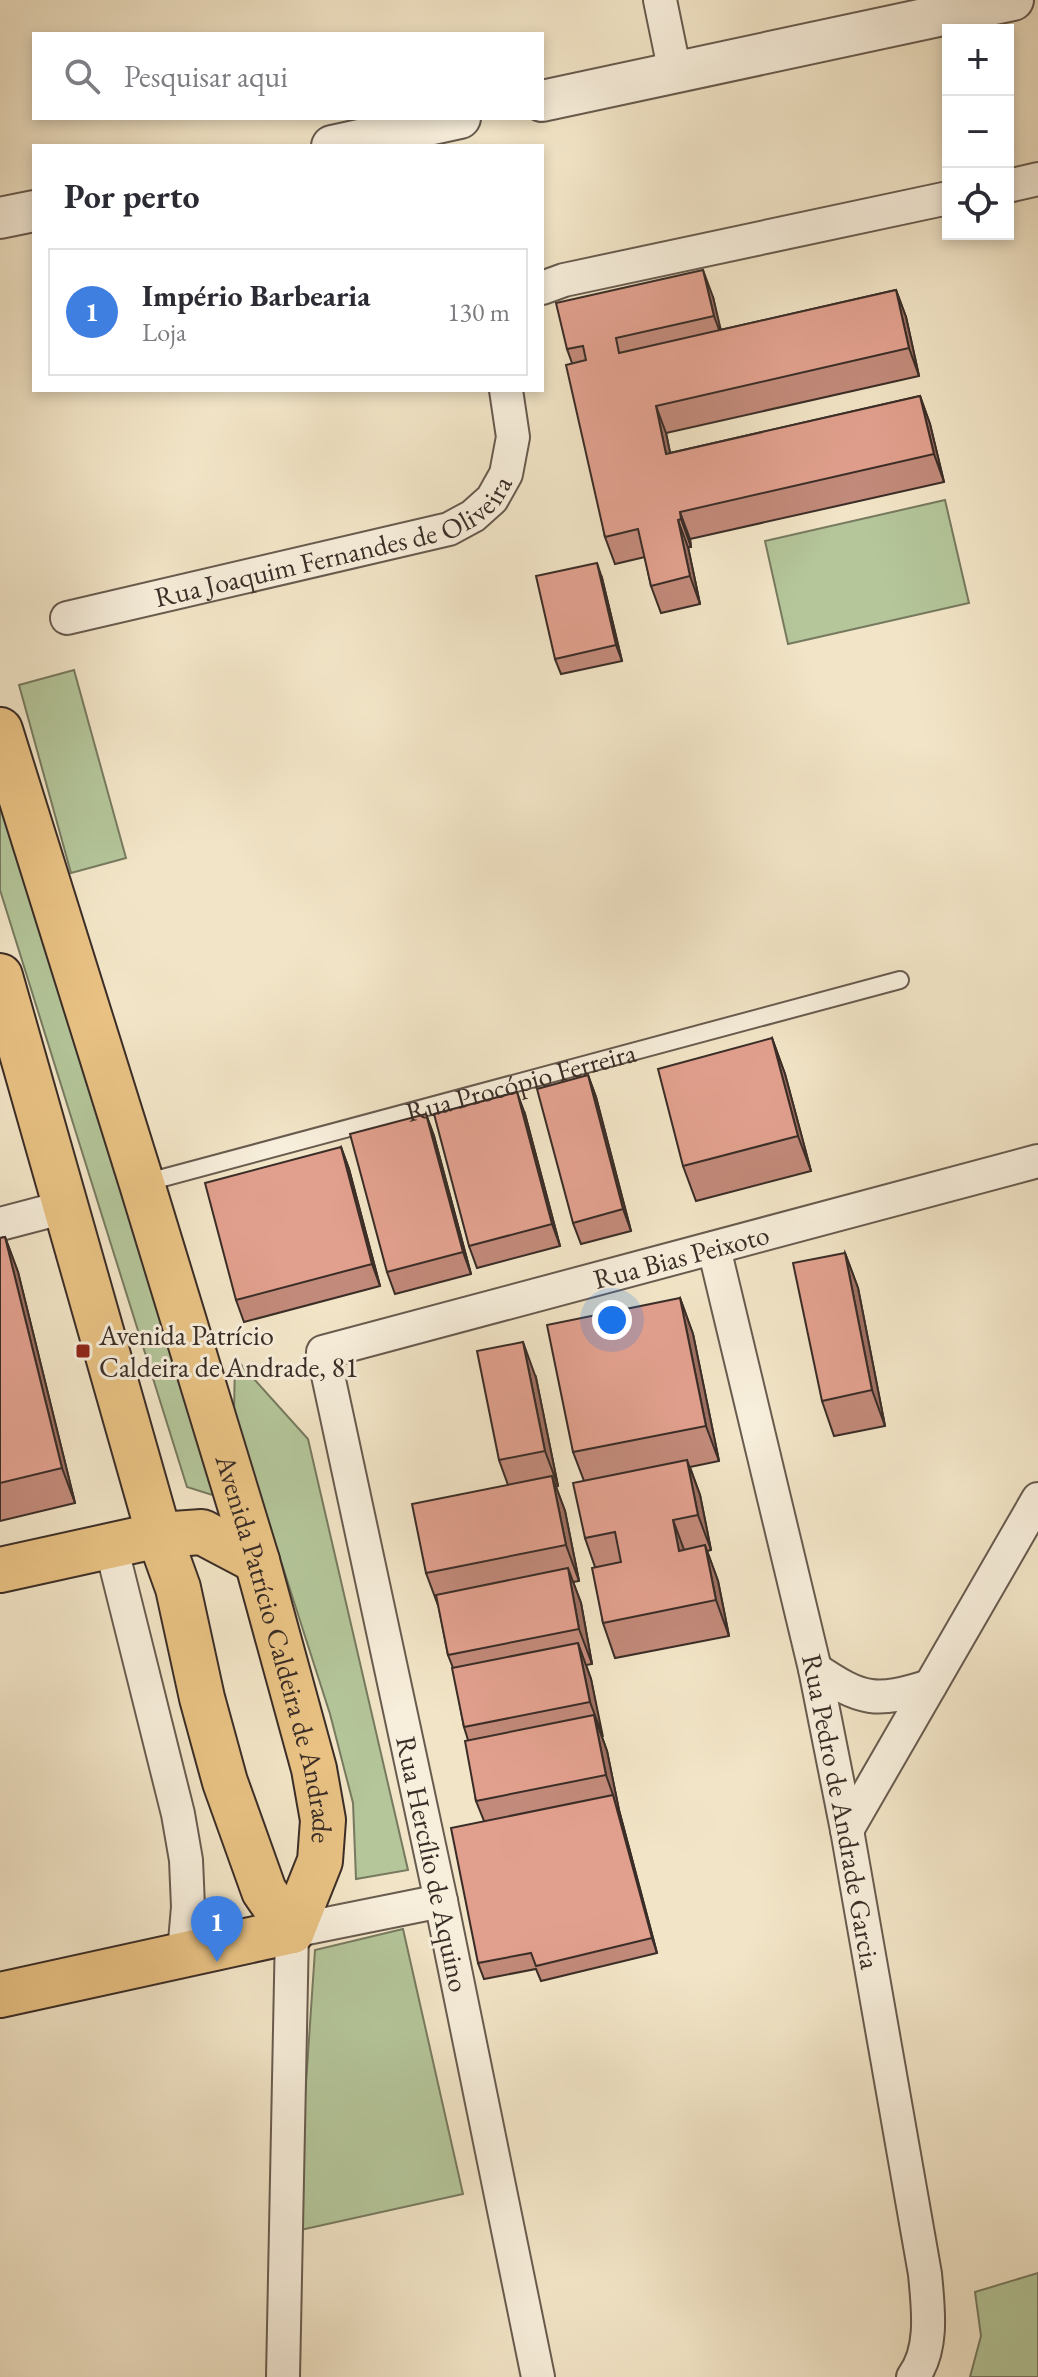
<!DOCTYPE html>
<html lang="pt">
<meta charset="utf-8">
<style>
body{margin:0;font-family:"EB Garamond",serif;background:#f2f2f3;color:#2b2b33}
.controls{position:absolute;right:24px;top:24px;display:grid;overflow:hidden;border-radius:0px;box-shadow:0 4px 12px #0003}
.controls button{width:72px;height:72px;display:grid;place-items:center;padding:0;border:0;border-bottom:2px solid #e1e1e2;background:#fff;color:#2b2b33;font:40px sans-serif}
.you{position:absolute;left:612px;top:1320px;width:28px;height:28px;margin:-20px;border:6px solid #fff;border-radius:50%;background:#1a73e8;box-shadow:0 0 0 12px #1a73e833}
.badge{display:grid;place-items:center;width:52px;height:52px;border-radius:50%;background:#0b8043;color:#fff;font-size:26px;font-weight:700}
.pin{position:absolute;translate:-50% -66px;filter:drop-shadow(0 2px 4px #0008)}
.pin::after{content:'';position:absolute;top:42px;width:28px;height:24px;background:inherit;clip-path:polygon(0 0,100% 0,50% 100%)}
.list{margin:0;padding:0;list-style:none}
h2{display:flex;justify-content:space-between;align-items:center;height:104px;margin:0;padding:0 32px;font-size:34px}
h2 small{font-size:26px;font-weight:400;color:#7c7c81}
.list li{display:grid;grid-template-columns:52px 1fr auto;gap:24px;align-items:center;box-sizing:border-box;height:128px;margin:0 16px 16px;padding:0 16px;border:2px solid #e1e1e2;border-radius:0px}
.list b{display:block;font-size:30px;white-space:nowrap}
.list p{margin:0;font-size:26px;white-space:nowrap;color:#7c7c81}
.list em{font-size:26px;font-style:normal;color:#7c7c81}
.icon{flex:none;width:44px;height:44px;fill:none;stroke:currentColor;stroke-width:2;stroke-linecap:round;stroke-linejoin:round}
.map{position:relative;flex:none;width:1038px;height:2377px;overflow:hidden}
.search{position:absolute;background:#fff;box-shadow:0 4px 12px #0003;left:32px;top:32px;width:512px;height:88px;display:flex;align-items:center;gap:20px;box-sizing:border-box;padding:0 28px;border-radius:0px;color:#7c7c81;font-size:30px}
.panel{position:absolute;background:#fff;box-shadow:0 4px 12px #0003;left:32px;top:144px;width:512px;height:248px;border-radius:0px}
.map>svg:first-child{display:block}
.green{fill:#b4c69a;stroke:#777a60;stroke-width:2}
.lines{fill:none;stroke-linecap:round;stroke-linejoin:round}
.service-casing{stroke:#685b4f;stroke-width:20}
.minor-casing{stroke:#685b4f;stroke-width:36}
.tertiary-casing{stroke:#685b4f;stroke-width:44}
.primary-casing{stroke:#3a2d27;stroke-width:48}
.service{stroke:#f7eedb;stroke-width:16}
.minor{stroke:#f7eedb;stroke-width:32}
.tertiary{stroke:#f7eedb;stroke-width:40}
.primary{stroke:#e9c284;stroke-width:44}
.wall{fill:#c28a7a;stroke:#3a2d27;stroke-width:2}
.shaded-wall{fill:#9e7063;stroke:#3a2d27;stroke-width:2}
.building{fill:#e1a08e;stroke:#3a2d27;stroke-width:2}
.poi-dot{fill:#8f2418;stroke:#f7eedb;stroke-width:3}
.labels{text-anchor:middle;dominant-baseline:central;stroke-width:6;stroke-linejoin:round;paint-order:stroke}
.street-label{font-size:28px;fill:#3a2d27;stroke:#f7eedb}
.poi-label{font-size:28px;fill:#3a2d27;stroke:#f7eedb;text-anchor:start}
</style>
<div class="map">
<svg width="1038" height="2377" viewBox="0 0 1038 2377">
<rect width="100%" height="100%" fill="#f2e5c7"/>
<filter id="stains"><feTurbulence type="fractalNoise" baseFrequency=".0025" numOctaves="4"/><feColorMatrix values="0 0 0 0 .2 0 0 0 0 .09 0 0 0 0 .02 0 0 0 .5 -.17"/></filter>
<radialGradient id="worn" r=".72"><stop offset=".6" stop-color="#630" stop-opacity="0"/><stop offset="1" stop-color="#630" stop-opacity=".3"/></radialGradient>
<g class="green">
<path d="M945 500 969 603 788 644 765 541Z"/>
<path d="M74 670 126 858 71 873 19 685Z"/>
<path d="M0 783 225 1499 187 1487 0 890Z"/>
<path d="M235 1358 308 1439 408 1870 356 1879 353 1803 330 1714 234 1415Z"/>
<path d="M403 1929 463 2194 296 2231 315 1950Z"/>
<path d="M1038 2273V2377H970L981 2336 975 2292Z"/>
</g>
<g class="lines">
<defs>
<g id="service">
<path id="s1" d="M144 1183 900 980"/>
</g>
<g id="minor">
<path d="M660 0 675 73"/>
<path d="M1008 186 1038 179"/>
<path d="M542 288 564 280 948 198"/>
<path id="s2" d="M67 618 449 529 473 516 492 499 506 474 513 437 506 390"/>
<path d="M0 1224 65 1207"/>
<path id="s3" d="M714 1248 815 1669 847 1830 925 2274C928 2307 934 2349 913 2377"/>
<path d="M111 1546 178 1814 186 1860 188 1907 184 1953"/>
<path d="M815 1669C862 1701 876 1703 930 1686"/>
<path d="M847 1830 1038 1499"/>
<path d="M283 2377 292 1931 441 1901"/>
<path id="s4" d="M538 2377 441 1901 323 1352 1038 1161"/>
</g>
<g id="tertiary">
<path d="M542 101 1013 0"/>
<path d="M332 146 460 118"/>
<path d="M0 218 34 211"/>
</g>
<g id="primary">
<path id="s5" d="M0 730 142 1184 257 1561 314 1769 323 1820 320 1861 292 1931"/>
<path d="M0 976 159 1535 178 1588 202 1698 225 1782 264 1891 292 1931"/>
<path d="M0 1570 159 1535 202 1532 257 1561"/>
<path d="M0 1995 292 1931"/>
</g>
</defs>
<use href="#service" class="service-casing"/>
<use href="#minor" class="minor-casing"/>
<use href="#tertiary" class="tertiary-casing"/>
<use href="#primary" class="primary-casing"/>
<use href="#service" class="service"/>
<use href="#minor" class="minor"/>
<use href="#tertiary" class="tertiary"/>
<use href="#primary" class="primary"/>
</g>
<g class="wall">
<path d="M896 290 906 317 919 376 666 433 670 453 920 396 930 424 944 482 690 539 691 547H688L700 604 661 613 651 586 645 557 615 564 605 537 572 363 567 349 713 297 720 330Z"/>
<path d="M602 578 622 661 561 674 555 659Z"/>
<path d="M772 1038 785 1074 811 1171 696 1201 683 1166Z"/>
<path d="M588 1075 596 1097 631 1231 581 1244 573 1223Z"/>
<path d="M426 1114 434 1136 471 1274 395 1294 387 1272Z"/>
<path d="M525 1114 560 1246 477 1268 469 1246Z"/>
<path d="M341 1147 349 1169 380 1286 244 1322 236 1300Z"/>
<path d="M5 1237 18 1272 75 1503 0 1521V1238Z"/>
<path d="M845 1253 858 1288 885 1426 834 1436 822 1401Z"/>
<path d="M680 1298 693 1334 719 1461 690 1467 700 1495 711 1550 707 1551 718 1581 729 1636 615 1658 603 1623 595 1567 585 1538 584 1481 573 1452Z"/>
<path d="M536 1378 558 1486 556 1487 565 1511 579 1581 573 1582 581 1603 592 1664 586 1665 591 1679 602 1737 607 1751 619 1810 657 1953 541 1981 536 1969 484 1979 478 1963 484 1821 476 1801 468 1740 464 1727 453 1668 448 1655 439 1608 426 1573 508 1485 499 1460Z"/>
</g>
<g class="shaded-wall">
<path d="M703 270 713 297 724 343 714 316Z"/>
<path d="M896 290 906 317 919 376 909 348Z"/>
<path d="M920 396 930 424 944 482 934 454Z"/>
<path d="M656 406 666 433 676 481 666 454Z"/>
<path d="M680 512 690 539 691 547 681 519Z"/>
<path d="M678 520 688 547 700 604 690 576Z"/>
<path d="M597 563 602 578 622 661 616 645Z"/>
<path d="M772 1038 785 1074 811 1171 798 1136Z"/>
<path d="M588 1075 596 1097 631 1231 623 1209Z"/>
<path d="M517 1092 525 1114 560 1246 552 1224Z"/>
<path d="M426 1114 434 1136 471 1274 463 1252Z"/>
<path d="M341 1147 349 1169 380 1286 372 1264Z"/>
<path d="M5 1237 18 1272 75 1503 62 1468Z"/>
<path d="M845 1253 858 1288 885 1426 872 1390Z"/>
<path d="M680 1298 693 1334 719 1461 706 1426Z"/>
<path d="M523 1342 536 1378 558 1486 545 1451Z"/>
<path d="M687 1460 700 1495 711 1550 698 1515Z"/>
<path d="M552 1476 565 1511 579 1581 566 1545Z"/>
<path d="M673 1520 686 1555 679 1551Z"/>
<path d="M705 1545 718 1581 729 1636 716 1600Z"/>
<path d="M568 1568 581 1603 592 1664 579 1629Z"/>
<path d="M578 1643 591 1679 603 1737 590 1702Z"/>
<path d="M594 1715 607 1751 619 1810 657 1953 652 1938 613 1795 606 1775Z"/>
</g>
<g class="building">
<path d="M703 270 714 316 616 338 619 353 896 290 909 348 656 406 666 454 920 396 934 454 680 512 681 519 678 520 690 576 651 586 638 529 605 537 566 365 586 360 583 346 567 349 556 303Z"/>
<path d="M597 563 616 645 555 659 536 576Z"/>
<path d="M772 1038 798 1136 683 1166 658 1069Z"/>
<path d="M588 1075 623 1209 573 1223 537 1089Z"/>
<path d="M517 1092 552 1224 469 1246 434 1114Z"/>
<path d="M426 1114 463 1252 387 1272 350 1134Z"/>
<path d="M341 1147 372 1264 236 1300 205 1183Z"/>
<path d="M5 1237 62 1468 0 1483V1238Z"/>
<path d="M845 1253 872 1390 822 1401 793 1263Z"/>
<path d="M680 1298 706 1426 573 1452 547 1325Z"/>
<path d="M523 1342 545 1451 499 1460 477 1351Z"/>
<path d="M687 1460 698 1515 673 1520 679 1551 705 1545 716 1600 603 1623 592 1568 621 1562 615 1532 585 1538 573 1483Z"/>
<path d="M552 1476 566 1545 426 1573 412 1504Z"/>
<path d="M568 1568 579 1629 448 1655 436 1595Z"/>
<path d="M578 1643 590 1702 464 1727 452 1668Z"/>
<path d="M594 1715 606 1775 476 1801 465 1741Z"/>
<path d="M613 1795 652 1938 536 1966 531 1953 478 1963 451 1828Z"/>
</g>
<rect class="poi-dot" x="75" y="1343" width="16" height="16" rx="4"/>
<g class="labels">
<g class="street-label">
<text stroke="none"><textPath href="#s2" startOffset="280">Rua Joaquim Fernandes de Oliveira</textPath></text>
<text stroke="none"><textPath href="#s1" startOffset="390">Rua Procópio Ferreira</textPath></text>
<text stroke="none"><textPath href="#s4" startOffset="1418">Rua Bias Peixoto</textPath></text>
<text stroke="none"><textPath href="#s5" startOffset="960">Avenida Patrício Caldeira de Andrade</textPath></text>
<text stroke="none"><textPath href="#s3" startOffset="578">Rua Pedro de Andrade Garcia</textPath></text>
<text transform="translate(433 1864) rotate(78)">Rua Hercílio de Aquino</text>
</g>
<g class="poi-label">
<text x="99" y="1335">Avenida Patrício<tspan x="99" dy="32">Caldeira de Andrade, 81</tspan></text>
</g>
</g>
<rect width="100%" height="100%" filter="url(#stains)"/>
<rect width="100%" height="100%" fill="url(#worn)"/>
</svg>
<div class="controls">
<button>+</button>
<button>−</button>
<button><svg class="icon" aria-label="locate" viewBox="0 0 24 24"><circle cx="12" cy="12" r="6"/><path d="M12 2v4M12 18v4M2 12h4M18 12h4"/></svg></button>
</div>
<div class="you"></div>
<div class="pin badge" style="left:217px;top:1962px;background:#3f7fe0">1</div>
<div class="search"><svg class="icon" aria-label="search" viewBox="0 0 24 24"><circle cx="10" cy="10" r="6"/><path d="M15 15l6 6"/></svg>Pesquisar aqui</div>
<section class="panel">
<h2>Por perto<small></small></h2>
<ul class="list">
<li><span class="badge" style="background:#3f7fe0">1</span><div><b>Império Barbearia</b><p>Loja</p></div><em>130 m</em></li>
</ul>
</section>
</div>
